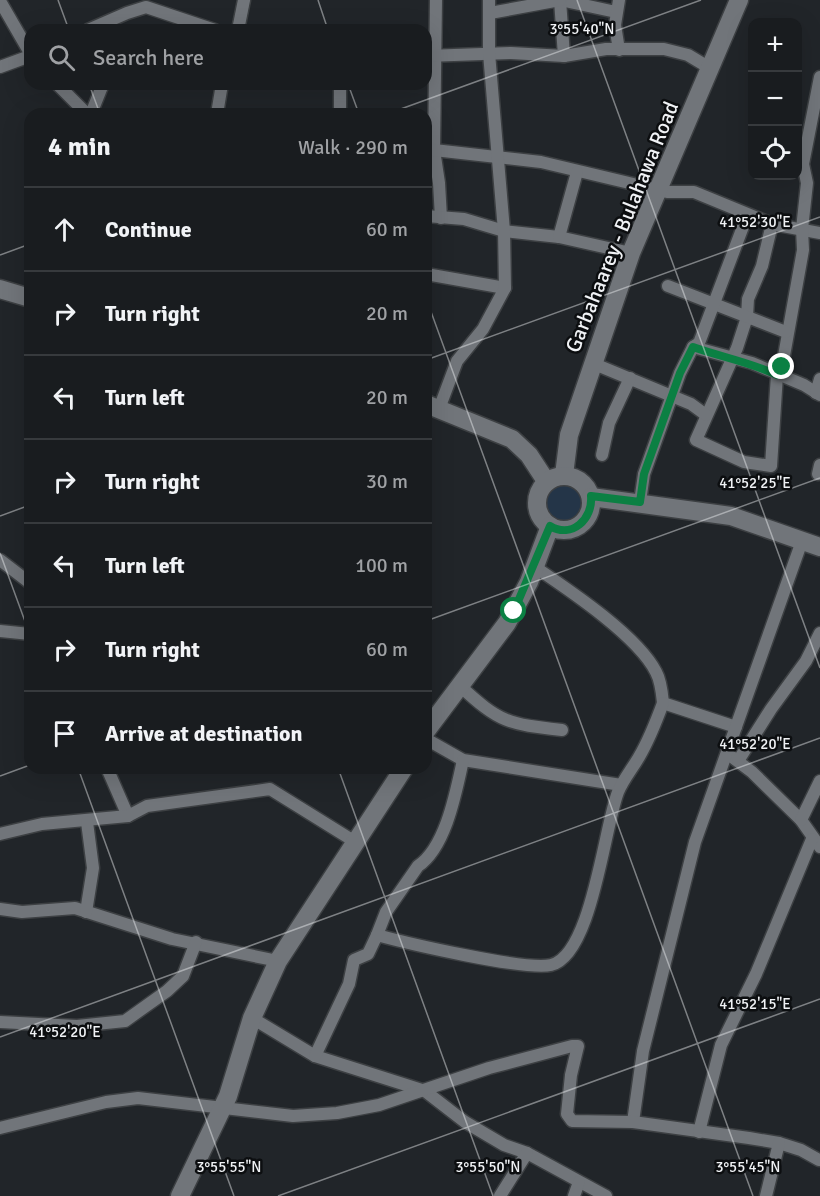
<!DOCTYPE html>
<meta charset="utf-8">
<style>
body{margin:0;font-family:Signika,sans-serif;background:#222528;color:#f1f3f6}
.controls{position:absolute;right:18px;top:18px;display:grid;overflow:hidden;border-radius:12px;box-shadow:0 6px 24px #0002}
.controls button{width:54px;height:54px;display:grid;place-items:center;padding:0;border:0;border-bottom:2px solid #373a3d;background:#191c1f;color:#f1f3f6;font:30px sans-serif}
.stop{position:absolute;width:18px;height:18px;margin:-14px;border:4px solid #0b8043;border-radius:50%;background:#fff}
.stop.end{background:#0b8043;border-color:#fff;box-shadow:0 2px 6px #0008}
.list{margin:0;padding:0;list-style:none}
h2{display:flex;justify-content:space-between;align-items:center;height:78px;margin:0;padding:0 24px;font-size:26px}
h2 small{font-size:20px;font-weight:400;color:#9fa1a4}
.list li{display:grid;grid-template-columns:39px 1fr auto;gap:18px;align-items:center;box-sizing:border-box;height:84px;padding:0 24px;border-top:2px solid #373a3d}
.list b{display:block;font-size:22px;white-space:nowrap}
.list em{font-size:20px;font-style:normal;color:#9fa1a4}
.icon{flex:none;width:33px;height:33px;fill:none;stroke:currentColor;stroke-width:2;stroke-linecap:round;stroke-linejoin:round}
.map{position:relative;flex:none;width:820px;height:1196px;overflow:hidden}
.search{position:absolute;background:#191c1f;box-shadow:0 6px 24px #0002;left:24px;top:24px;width:408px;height:66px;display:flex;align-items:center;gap:15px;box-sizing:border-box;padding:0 21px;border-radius:18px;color:#9fa1a4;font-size:22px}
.panel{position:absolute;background:#191c1f;box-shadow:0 6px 24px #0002;left:24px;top:108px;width:408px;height:666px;border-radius:18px}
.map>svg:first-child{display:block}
.green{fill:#243548}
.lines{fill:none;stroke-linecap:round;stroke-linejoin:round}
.minor-casing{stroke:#3d4043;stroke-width:15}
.secondary-casing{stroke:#3d4043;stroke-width:21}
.minor{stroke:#71757a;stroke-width:12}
.secondary{stroke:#71757a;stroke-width:18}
.route{stroke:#0b8043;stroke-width:8}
.ticks{fill:none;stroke:#f0f2f5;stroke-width:1.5;stroke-opacity:0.45}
.labels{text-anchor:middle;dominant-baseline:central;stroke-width:5;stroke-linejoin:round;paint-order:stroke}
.street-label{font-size:21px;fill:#f0f2f5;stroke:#0c0e10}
.ticks-label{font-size:15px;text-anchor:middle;fill:#f0f2f5;stroke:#0c0e10;stroke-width:5;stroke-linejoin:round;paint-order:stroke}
</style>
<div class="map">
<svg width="820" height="1196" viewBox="0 0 820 1196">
<rect width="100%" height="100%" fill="#212529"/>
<circle class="green" cx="564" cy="503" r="20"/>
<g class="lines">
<defs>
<g id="minor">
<path d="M436 0 434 150 439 183 441 218"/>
<path d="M560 0 616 12"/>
<path d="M560 0 564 56"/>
<path d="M0 1 30 53"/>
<path d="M490 13 560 0"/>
<path d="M88 30 127 13 146 7 215 30"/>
<path d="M238 30 244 0"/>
<path d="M619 50 615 25 619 0"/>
<path d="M426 56 511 53 564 56 606 49H664L688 55 708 67"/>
<path d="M0 67 30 56"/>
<path d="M57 84 87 114"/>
<path d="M91 114 103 84"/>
<path d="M217 114 222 84"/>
<path d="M340 114V84"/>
<path d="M434 150 541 162 667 192H694L772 224 820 233"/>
<path d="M426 216 464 219 504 231 559 237 631 253"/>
<path d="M772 224 762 266 748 299 747 317 737 348 696 440 744 462 771 466 777 375 782 367 803 250 802 229 807 183 803 164 820 77"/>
<path d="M559 237 577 172"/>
<path d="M426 274 505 288"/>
<path d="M668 286 786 332"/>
<path d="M693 347 752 363 804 385 820 395"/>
<path d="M592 363 691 404 706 415"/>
<path d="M816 393 820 379"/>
<path d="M439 409 457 361 483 329 505 288 504 231 489 53V0"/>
<path d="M602 455 609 423 630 378"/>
<path d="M818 474 820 465"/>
<path d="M640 502 644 474 680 373 693 347 699 343 747 216"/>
<path d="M0 560 30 583"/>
<path d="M535 567C569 590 638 636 656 672 661 681 662 693 663 703L736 727"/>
<path d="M0 631 30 634"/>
<path d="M459 685C500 723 508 724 562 730"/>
<path d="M426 739 463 760 621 785"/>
<path d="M732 757 752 772 801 820 820 847"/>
<path d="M738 761 771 709 806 661 820 633"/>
<path d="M107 768 128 816"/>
<path d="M801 820 820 781"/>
<path d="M0 834 42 824 128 816 147 806 270 789 357 843"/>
<path d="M0 909 22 912 75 908 172 939 278 961"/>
<path d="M86 912 93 868 87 822"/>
<path d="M377 935 386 912 418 866C446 847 456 792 463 760"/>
<path d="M252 1018 315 1056 425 1091 465 1122 504 1145 527 1153 606 1196"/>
<path d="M0 1022 77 1026 125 1021 167 991 183 976 196 942"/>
<path d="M315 1056 349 984 354 960 368 954 377 935C406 943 526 971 551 965 592 955 604 828 618 792 623 780 632 769 639 757 649 740 656 722 663 703"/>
<path d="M633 1122 643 1051 695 842 802 541"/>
<path d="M0 1128 106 1102 138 1098 293 1116 337 1113 379 1105 489 1068 572 1046H578L571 1075 567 1114 572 1121 633 1122 749 1138 779 1143 801 1150 819 1160"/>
<path d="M699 1132 721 1045 756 974 812 839"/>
<path d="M500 1196 527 1153"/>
<path d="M574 1196 579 1182"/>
<path d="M766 1196 779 1143"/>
</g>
<g id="secondary">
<path d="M0 289 30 298"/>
<path d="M426 404 512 439 529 455 546 481"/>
<path d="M564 475 569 435 631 253 739 0"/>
<circle cx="564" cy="503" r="27"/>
<path d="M591 497 731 516 820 547"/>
<path d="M426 731 507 623 529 582 550 526"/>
<path d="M180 1196 228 1096 252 1018 278 961 404 768"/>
</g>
</defs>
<use href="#minor" class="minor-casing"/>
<use href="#secondary" class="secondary-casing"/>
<use href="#minor" class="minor"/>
<use href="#secondary" class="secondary"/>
</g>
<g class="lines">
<path class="route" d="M514 611 550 526C572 539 593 519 591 496L640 502 644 474 680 373 693 347C721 357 750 362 777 375L782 367"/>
</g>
<path class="ticks" d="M58 0 69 30M318 0 328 30M577 0 820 668M89 84 100 114M348 84 359 114M387 114 701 0M0 255 30 244M426 298 753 1196M426 360 820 217M0 516 30 505M0 553 30 635M426 621 820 478M78 768 234 1196M338 768 493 1196M0 776 30 765M0 1037 820 738M278 1196 820 999"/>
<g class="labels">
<g class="street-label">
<text transform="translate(622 227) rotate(-68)">Garbahaarey - Bulahawa Road</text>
</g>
</g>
<g class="ticks-label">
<text x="582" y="34">3°55'40"N</text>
<text x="755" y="227">41°52'30"E</text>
<text x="755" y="488">41°52'25"E</text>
<text x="755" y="749">41°52'20"E</text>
<text x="755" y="1009">41°52'15"E</text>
<text x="65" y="1037">41°52'20"E</text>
<text x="229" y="1172">3°55'55"N</text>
<text x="488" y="1172">3°55'50"N</text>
<text x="748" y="1172">3°55'45"N</text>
</g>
</svg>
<div class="controls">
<button>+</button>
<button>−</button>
<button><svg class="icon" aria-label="locate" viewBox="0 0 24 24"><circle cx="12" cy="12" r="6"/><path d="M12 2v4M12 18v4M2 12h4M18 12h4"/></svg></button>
</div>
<div class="stop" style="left:514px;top:611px"></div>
<div class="stop end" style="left:782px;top:367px"></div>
<div class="search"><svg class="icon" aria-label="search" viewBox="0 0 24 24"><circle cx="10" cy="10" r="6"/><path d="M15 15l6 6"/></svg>Search here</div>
<section class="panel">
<h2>4 min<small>Walk · 290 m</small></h2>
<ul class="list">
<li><svg class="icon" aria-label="ahead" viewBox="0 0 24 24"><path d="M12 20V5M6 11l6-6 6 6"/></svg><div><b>Continue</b></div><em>60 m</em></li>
<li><svg class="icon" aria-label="right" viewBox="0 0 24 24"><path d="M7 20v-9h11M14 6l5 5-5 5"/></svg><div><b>Turn right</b></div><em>20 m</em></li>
<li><svg class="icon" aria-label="left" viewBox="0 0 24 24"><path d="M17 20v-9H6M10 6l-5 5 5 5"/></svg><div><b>Turn left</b></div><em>20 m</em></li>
<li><svg class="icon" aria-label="right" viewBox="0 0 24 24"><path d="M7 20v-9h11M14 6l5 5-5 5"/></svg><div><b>Turn right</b></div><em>30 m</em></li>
<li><svg class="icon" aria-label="left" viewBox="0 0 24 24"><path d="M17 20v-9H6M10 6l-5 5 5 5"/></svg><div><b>Turn left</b></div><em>100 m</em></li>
<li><svg class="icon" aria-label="right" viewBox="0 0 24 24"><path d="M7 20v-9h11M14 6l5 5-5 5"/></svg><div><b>Turn right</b></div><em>60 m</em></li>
<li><svg class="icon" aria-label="arrive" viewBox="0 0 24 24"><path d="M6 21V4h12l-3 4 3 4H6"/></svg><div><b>Arrive at destination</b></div></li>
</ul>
</section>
</div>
